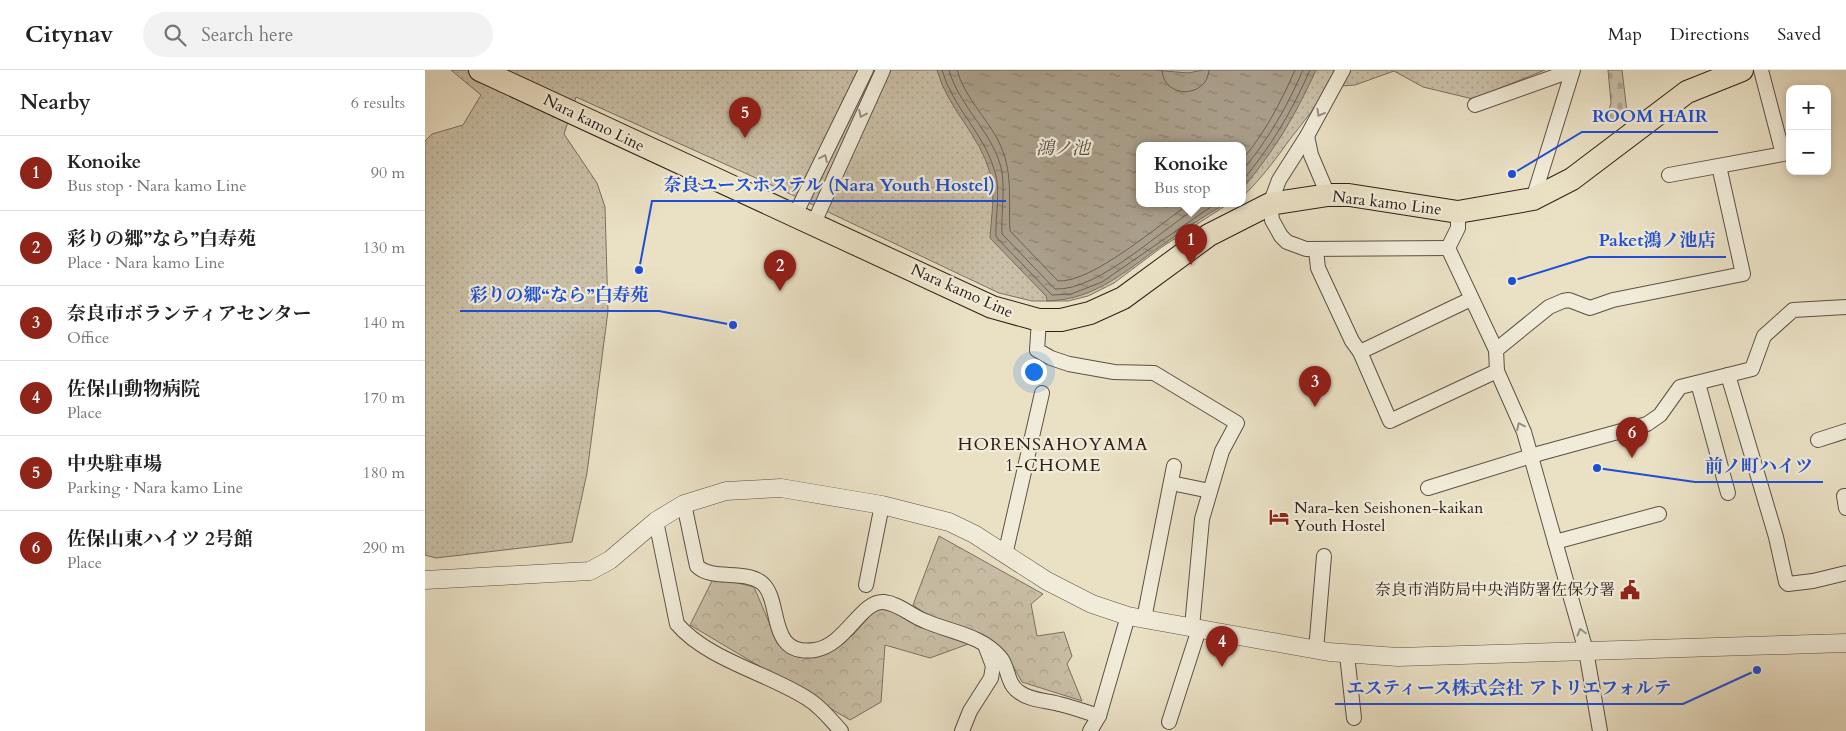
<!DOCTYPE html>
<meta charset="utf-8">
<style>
body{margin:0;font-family:Cardo,"Noto Serif JP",serif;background:#f2f2f2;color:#222}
.controls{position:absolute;right:15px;top:15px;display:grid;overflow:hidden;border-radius:10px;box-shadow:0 2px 8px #0003}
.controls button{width:45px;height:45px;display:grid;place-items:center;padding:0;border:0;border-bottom:1px solid #e0e0e0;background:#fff;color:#222;font:25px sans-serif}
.you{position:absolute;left:608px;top:301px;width:18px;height:18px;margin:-12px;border:4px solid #fff;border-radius:50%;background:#1a73e8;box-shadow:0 0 0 8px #1a73e833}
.badge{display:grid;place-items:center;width:32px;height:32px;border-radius:50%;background:#8f2418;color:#fff;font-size:16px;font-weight:700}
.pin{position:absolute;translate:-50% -41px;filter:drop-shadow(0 1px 2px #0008)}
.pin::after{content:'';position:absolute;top:26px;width:18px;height:15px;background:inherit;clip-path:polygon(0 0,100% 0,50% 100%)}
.popup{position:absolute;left:711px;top:72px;width:110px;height:65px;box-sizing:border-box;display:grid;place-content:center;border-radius:10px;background:#fff;filter:drop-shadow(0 1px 4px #0005);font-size:16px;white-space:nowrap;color:#767676}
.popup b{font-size:19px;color:#222}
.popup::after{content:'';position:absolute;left:50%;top:100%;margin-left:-10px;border:10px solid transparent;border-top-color:#fff}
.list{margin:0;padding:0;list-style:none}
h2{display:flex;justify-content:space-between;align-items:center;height:65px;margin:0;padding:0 20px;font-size:21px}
h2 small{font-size:16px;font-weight:400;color:#767676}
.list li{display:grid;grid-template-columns:32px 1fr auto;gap:15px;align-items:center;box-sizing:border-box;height:75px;padding:0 20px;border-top:1px solid #e0e0e0}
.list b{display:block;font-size:19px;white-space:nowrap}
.list p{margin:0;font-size:16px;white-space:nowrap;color:#767676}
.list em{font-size:16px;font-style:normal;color:#767676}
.icon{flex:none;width:28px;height:28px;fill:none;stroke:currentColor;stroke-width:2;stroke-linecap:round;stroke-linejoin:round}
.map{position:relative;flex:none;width:1421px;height:661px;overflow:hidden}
header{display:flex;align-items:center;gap:30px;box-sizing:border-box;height:70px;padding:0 25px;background:#fff;border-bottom:1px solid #e0e0e0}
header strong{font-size:24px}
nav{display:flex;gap:28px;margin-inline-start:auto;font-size:18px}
.search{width:350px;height:45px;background:#f2f2f2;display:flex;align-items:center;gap:12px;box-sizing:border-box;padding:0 18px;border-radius:28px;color:#767676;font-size:19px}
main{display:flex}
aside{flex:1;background:#fff}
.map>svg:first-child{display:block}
.forest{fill:url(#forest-crowns);stroke:#7c7062}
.cemetery{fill:url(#cemetery-stones);stroke:#7c7062}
.park{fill:url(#park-dots);stroke:#7c7062}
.water{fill:url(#water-ripples);stroke:#786c5e}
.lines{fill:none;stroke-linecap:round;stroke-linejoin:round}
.shore{stroke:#6c6053;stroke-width:1}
.minor-casing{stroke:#5d5046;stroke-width:16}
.tertiary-casing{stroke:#5d5046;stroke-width:19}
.primary-casing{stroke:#2e201b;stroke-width:24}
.minor{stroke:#f1ecd9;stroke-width:14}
.tertiary{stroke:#f1ecd9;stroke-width:18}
.primary{stroke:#eae1c5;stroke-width:22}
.oneway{stroke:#999084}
.labels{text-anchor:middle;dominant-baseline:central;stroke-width:4.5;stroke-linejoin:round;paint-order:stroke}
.street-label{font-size:16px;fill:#2e201b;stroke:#f1ecd9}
.poi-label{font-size:16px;fill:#2e201b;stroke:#f1ecd9;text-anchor:start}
.water-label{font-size:18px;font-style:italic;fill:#594c42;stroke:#f1ecd9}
.neighbourhood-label{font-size:18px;letter-spacing:1px;fill:#2e201b;stroke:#f1ecd9}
.leader{fill:none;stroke:#1d4ed8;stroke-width:2}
.callout-dot{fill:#1d4ed8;stroke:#f1ecd9;stroke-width:2}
.callout-label{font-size:18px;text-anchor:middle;font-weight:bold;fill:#1d4ed8;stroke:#f1ecd9;stroke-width:4.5;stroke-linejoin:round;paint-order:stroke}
</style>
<header>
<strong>Citynav</strong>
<div class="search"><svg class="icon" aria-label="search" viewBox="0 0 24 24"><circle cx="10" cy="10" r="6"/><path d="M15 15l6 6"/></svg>Search here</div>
<nav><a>Map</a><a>Directions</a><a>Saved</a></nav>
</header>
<main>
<aside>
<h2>Nearby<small>6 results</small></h2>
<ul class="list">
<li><span class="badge">1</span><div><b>Konoike</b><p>Bus stop · Nara kamo Line</p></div><em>90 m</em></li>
<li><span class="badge">2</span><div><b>彩りの郷”なら”白寿苑</b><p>Place · Nara kamo Line</p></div><em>130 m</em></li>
<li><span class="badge">3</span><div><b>奈良市ボランティアセンター</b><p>Office</p></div><em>140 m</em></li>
<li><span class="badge">4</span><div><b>佐保山動物病院</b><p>Place</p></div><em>170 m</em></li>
<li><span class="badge">5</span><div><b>中央駐車場</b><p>Parking · Nara kamo Line</p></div><em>180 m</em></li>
<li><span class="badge">6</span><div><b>佐保山東ハイツ 2号館</b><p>Place</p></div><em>290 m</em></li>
</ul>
</aside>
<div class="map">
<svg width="1421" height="661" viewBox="0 0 1421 661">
<defs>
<pattern id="forest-crowns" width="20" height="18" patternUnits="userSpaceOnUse" patternTransform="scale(1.25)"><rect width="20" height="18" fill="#cac0a8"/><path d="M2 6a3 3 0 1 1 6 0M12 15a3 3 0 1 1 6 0" fill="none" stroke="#aea590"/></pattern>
<pattern id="cemetery-stones" width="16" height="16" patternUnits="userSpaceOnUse" patternTransform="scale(1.25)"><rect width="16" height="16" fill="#cac0a8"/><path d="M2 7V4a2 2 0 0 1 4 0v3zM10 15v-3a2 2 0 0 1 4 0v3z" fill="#aea590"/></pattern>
<pattern id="park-dots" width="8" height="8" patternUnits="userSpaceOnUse" patternTransform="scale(1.25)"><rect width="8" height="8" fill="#cac0a8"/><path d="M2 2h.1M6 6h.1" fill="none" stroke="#aea590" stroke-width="1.8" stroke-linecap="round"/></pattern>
<pattern id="water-ripples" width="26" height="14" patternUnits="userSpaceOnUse" patternTransform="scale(1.25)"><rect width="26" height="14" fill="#aa9f8b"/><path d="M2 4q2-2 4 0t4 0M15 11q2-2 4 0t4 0" fill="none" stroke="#8b8171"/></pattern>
</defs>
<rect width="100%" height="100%" fill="#eae1c5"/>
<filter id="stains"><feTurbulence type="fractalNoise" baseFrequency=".004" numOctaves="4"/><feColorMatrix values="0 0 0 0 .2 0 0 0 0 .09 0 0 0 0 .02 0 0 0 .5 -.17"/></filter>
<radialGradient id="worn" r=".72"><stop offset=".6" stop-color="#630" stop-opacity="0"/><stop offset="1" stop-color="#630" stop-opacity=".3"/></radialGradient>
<g class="forest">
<path d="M514 466 618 524 606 534 612 566 639 562 647 586 642 594 657 631 597 612 583 587 559 565 505 547 488 535Z"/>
<path d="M289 507 329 517 349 564 388 586 428 565 450 540 458 537 546 573 505 588 460 575 456 632 425 650 265 555Z"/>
</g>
<path class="cemetery" d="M1183 0H1197L1202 42 1180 53 1186 33Z"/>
<path class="park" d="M26 0H1120L1048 29 998 17 969 1 930 15 903 17C888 42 871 60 855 83 843 99 832 113 817 127V76H715V134H803L737 177 689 213 663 226 643 231H607L574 223 342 113 151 27 139 64 172 113 180 137 183 241 162 403 147 472 11 488 0 485V71L7 64 38 55 56 25Z"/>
<path class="water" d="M512 0H728L763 3 778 0H891C870 46 850 80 817 119V76H715V134H800C781 145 761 158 743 171 704 198 672 230 622 231L621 226 565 168C566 148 571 122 565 103 555 65 522 38 512 0Z"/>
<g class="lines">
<g class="shore">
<path d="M517 0C527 37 560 64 570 102 576 122 570 146 571 167L627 225 646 224 677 212 790 134"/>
<path d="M524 0C534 37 570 64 577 102 580 122 576 144 577 164L630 219C675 221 738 157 778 134"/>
<path d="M532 0C539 26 560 46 573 70 589 102 583 128 585 161L633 211C667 213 735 154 764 134"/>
<path d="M737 0C738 29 782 29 784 0"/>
<path d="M817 90C840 63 856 32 870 0"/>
<path d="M817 101C843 70 862 37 878 0"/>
<path d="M817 111C846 77 867 41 885 0"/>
</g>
<defs>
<g id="minor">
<path d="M918 0 882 66 854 110 845 134 847 150 856 166 862 172 881 179 1023 178"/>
<path d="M1050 35 1148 0 1108 129"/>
<path d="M882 66 886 85 903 125"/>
<path d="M1244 105 1358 84 1336 0"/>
<path d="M1033 142V158L1023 178 1071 280 1072 301 1099 362 1161 581 1175 661"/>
<path d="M369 147 441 0"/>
<path d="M388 155 458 0"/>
<path d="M891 180 893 198 927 271 935 282 965 351 1072 301"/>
<path d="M614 250 612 280 626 288 644 294 689 302 729 303 812 353 797 381 777 449 767 557"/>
<path d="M1071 280 1124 237 1138 231 1144 230 1165 238 1188 230 1318 204 1294 96"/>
<path d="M935 282 1046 229"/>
<path d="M1303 305 1351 467 1361 512 1363 514 1388 511 1421 503"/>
<path d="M1273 313 1303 423"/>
<path d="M1393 370 1421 361"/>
<path d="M746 413 785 421"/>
<path d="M1003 418 1116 383 1222 354 1235 345 1255 317 1327 299 1339 266 1368 240 1421 237"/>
<path d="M1421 426H1419L1421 438"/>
<path d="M259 434 272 496C287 511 319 499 337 513 358 531 341 587 390 580 421 575 436 530 459 532 475 534 486 546 500 551 525 562 556 565 575 587 584 597 581 613 594 622 606 631 621 630 634 634 647 637 661 642 674 646"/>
<path d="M231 451 252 554C283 590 343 603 383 629 396 637 406 650 416 661"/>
<path d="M1130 472 1234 444"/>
<path d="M580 485 617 323"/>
<path d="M441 515 457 435"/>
<path d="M719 549 749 396"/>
<path d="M891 580 899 486"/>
<path d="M922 585 929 648"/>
<path d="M744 652 774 559"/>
<path d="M537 661 545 641 566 608 568 596 560 575"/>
<path d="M665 661 674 646 703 546"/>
</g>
<path id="tertiary" d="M0 510 165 501 185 490 231 451 259 434 301 421 356 418 457 435 524 452 549 464 622 511 667 534 703 546 904 582 973 587 1421 573"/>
<path id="primary" d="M55 0 567 237 614 250H636L665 243 698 228 784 165 845 134 903 125H924L1033 142 1108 129 1147 109 1262 22 1317 0"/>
</defs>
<use href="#minor" class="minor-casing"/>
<use href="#tertiary" class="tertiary-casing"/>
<use href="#primary" class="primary-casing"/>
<use href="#minor" class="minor"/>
<use href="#tertiary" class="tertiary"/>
<use href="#primary" class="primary"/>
</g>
<defs><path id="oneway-chevron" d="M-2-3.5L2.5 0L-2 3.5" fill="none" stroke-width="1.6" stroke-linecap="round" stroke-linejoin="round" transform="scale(1.25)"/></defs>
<g class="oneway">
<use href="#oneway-chevron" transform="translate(895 43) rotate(119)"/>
<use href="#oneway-chevron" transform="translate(437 44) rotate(115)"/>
<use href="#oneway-chevron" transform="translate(399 88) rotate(-65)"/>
<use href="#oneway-chevron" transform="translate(1095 356) rotate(-116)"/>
<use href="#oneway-chevron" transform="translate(1156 562) rotate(-105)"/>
</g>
<defs>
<symbol id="hotel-bare" viewBox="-9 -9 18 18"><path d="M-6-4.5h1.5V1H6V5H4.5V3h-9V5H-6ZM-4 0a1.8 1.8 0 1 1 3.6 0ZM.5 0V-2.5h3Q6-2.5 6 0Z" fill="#8f2418" stroke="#f1ecd9" stroke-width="2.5" paint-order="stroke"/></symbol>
<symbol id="civic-bare" viewBox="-9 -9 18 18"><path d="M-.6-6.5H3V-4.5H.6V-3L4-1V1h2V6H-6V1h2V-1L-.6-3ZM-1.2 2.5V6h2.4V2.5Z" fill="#8f2418" stroke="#f1ecd9" stroke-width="2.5" paint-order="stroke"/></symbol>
</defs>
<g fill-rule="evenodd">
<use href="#hotel-bare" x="840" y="433" width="28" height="28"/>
<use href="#civic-bare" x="1191" y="506" width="28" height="28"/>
</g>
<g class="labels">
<g class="street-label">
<text transform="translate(169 53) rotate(26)">Nara kamo Line</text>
<text transform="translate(962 133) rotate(7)">Nara kamo Line</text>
<text transform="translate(537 221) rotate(24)">Nara kamo Line</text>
</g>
<g class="poi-label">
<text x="869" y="438">Nara-ken Seishonen-kaikan<tspan x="869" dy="18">Youth Hostel</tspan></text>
<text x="1190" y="520" text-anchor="end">奈良市消防局中央消防署佐保分署</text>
</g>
<g class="water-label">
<text x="638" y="78">鴻ノ池</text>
</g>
<g class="neighbourhood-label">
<text x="628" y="374">HORENSAHOYAMA<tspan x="628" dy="21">1-CHOME</tspan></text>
</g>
</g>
<path class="leader" d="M1087 104L1157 62H1293M214 200L227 131H581M1087 211L1164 187H1301M308 255L234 241H35M1172 398L1270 412H1398M1332 600L1258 634H910"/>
<g class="callout-dot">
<circle cx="1087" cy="104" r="5"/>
<circle cx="214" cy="200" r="5"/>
<circle cx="1087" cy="211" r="5"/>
<circle cx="308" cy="255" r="5"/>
<circle cx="1172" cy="398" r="5"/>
<circle cx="1332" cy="600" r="5"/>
</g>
<g class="callout-label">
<text x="1225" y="52">ROOM HAIR</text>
<text x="404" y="121">奈良ユースホステル (Nara Youth Hostel)</text>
<text x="1232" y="176">Paket鴻ノ池店</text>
<text x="134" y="231">彩りの郷“なら”白寿苑</text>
<text x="1334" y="402">前ノ町ハイツ</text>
<text x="1084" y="624">エスティース株式会社 アトリエフォルテ</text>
</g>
<rect width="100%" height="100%" filter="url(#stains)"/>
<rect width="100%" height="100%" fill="url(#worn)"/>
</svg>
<div class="controls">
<button>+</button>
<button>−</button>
</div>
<div class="you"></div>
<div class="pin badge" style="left:766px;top:195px">1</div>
<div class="popup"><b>Konoike</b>Bus stop</div>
<div class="pin badge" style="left:355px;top:221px">2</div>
<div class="pin badge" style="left:890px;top:337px">3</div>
<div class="pin badge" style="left:797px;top:597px">4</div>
<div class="pin badge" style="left:320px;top:68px">5</div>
<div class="pin badge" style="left:1207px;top:388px">6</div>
</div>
</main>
